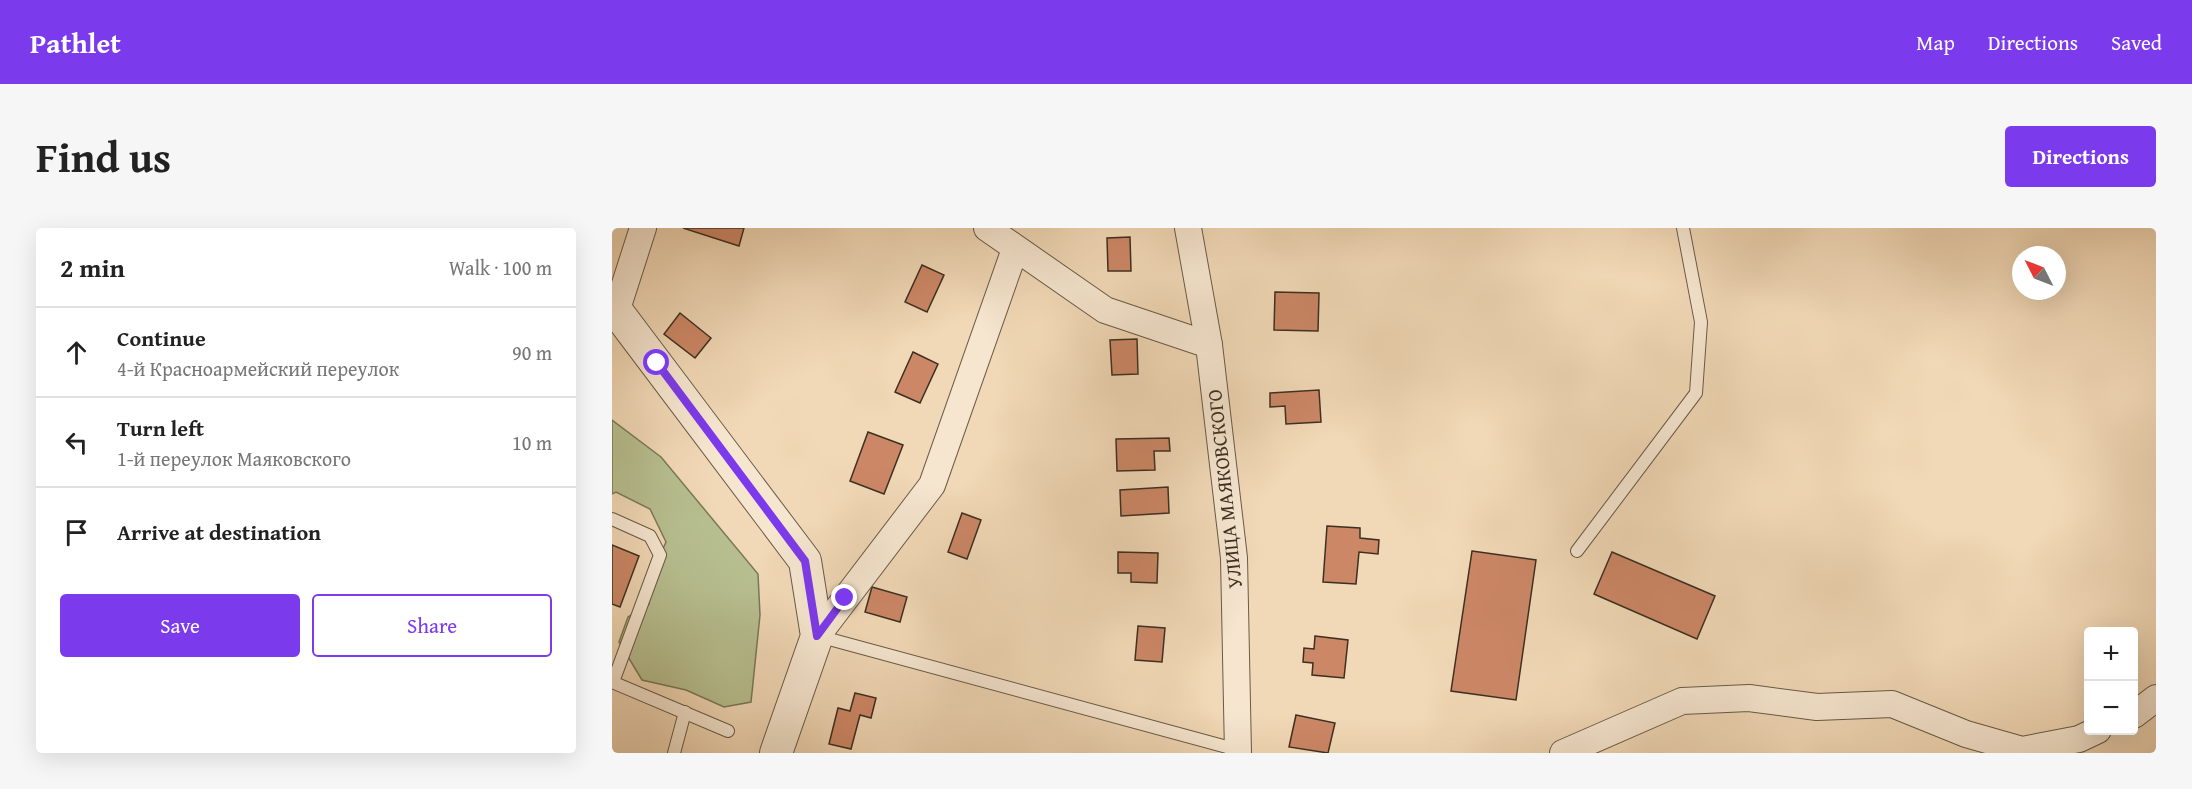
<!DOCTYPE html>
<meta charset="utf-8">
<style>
body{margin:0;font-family:"Gentium Book Plus",serif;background:#f6f6f6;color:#222}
.controls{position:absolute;right:18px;bottom:18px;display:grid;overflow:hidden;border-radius:6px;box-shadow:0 6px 24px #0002}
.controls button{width:54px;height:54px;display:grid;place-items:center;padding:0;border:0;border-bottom:2px solid #e0e0e0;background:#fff;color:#222;font:30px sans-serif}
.compass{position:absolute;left:1400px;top:18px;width:54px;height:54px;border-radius:50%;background:#fff;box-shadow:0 6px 24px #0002;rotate:312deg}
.stop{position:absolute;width:18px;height:18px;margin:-14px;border:4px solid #7c3aed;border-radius:50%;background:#fff}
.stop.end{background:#7c3aed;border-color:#fff;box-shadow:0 2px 6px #0008}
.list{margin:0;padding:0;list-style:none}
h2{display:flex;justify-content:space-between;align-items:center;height:78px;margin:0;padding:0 24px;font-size:26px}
h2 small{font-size:20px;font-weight:400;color:#767676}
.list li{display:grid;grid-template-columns:39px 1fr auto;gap:18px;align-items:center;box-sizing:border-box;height:90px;padding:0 24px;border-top:2px solid #e0e0e0}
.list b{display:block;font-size:22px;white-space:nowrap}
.list p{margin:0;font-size:20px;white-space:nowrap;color:#767676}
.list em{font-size:20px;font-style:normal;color:#767676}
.actions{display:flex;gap:12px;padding:18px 24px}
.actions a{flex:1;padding:14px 0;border:2px solid #7c3aed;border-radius:6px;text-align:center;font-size:21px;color:#7c3aed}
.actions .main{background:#7c3aed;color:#fff}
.icon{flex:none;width:33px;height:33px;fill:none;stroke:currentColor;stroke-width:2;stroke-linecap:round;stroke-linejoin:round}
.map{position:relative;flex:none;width:1544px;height:525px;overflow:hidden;border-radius:6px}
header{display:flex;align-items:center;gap:36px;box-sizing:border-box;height:84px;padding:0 30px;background:#7c3aed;color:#fff}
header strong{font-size:28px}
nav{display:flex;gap:33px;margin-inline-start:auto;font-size:21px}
.intro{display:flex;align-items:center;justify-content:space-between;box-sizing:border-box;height:144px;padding:0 36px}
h1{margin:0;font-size:42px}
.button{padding:15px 27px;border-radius:6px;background:#7c3aed;color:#fff;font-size:21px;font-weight:700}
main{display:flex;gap:36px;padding:0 36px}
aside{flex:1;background:#fff;border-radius:6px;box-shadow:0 6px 24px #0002}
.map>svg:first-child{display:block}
.green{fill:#b7bf90;stroke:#7a7859;stroke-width:1.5}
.building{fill:#cc8766;stroke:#3c3022;stroke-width:1.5}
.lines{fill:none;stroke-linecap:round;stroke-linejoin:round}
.service-casing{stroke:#695a47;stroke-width:14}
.minor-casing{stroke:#695a47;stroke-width:28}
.tertiary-casing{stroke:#695a47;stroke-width:34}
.service{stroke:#f6e6d0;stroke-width:12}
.minor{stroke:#f6e6d0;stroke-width:26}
.tertiary{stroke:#f6e6d0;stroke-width:32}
.route{stroke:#7c3aed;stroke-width:8}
.labels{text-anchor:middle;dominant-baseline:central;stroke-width:6;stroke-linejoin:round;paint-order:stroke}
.street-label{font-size:20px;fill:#3c3022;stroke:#f6e6d0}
</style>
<header>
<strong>Pathlet</strong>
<nav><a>Map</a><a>Directions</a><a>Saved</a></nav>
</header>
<div class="intro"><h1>Find us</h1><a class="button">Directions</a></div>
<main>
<aside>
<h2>2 min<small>Walk · 100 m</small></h2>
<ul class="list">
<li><svg class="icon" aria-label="ahead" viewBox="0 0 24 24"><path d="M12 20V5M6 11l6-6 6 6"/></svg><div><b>Continue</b><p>4-й Красноармейский переулок</p></div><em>90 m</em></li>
<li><svg class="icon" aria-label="left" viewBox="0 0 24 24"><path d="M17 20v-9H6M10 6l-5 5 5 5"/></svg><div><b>Turn left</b><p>1-й переулок Маяковского</p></div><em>10 m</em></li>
<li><svg class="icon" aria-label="arrive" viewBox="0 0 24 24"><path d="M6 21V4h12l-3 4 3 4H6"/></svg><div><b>Arrive at destination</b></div></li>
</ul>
<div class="actions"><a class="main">Save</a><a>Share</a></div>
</aside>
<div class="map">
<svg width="1544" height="525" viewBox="0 0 1544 525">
<rect width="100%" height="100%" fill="#f1d8b6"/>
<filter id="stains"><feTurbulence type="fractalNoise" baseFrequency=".00333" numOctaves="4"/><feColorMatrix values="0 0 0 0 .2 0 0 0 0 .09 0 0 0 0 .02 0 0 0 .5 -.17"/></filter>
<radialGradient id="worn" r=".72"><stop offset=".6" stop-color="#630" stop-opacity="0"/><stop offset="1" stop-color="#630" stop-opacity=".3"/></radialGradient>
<path class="green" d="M0 192 49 229 146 346 148 387 139 474 112 479 74 462 30 452 7 414 16 389 37 376 41 343 54 314 38 281 4 264 0 266Z"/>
<g class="building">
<path d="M71 0H132L127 18Z"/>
<path d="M518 9 519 43H496L495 10Z"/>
<path d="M310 37 332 47 315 84 293 74Z"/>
<path d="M663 64 707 65 706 103 662 102Z"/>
<path d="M68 85 99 110 83 130 52 106Z"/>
<path d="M525 111 526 146 500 147 498 112Z"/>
<path d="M301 124 326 136 308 175 283 164Z"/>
<path d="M707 162 709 194 674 196 673 178 658 179V165Z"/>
<path d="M256 204 291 217 272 266 238 253Z"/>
<path d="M557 210 558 223H542L543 242 505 243 504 211Z"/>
<path d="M556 259 557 285 509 288 508 262Z"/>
<path d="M350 285 369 292 355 331 336 324Z"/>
<path d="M715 298 748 300V310L767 312 766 326 747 324 744 356 711 354Z"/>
<path d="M0 317 27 328 8 379 0 376Z"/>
<path d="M860 323 924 332 904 472 839 463Z"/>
<path d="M506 324 546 325 545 355 519 354V345H506Z"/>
<path d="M1000 324 1103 368 1085 411 982 366Z"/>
<path d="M260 359 295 369 288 394 253 384Z"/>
<path d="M526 398 553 400 550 434 523 432Z"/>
<path d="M703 408 736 412 732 450 700 447 701 435 691 434 692 420 702 421Z"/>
<path d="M243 465 264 470 259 490 248 487 239 521 217 516 226 480 238 483Z"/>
<path d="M684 487 723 495 716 525 677 519Z"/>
</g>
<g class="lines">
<defs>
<g id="service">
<path d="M0 291 38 308 48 327 1 454"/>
<path d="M965 323 1084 165 1089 94 1071 0"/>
<path d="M206 408 626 522"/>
<path d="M0 454 116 503"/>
<path d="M62 525 73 484"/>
</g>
<g id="minor">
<path d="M375 0 493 82 597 117"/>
<path d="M576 0 597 117 622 330 626 525"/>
<path d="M5 81 31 0"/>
<path d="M205 408 320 257 403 21"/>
<path d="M1522 487 1544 470"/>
<path d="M951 525 1070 473 1137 470 1205 479 1280 476 1354 506 1410 522 1467 511 1486 502"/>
</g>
<path id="tertiary" d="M0 77 193 333 205 408 164 525"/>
</defs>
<use href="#service" class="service-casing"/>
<use href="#minor" class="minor-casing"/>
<use href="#tertiary" class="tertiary-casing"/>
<use href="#service" class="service"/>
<use href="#minor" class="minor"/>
<use href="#tertiary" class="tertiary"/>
</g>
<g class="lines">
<path class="route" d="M45 135 193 333 205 408 233 370"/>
</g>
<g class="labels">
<g class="street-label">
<text transform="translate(612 261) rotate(-96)">УЛИЦА МАЯКОВСКОГО</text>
</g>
</g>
<rect width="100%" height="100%" filter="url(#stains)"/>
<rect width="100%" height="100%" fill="url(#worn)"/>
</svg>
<div class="controls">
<button>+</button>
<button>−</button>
</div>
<svg class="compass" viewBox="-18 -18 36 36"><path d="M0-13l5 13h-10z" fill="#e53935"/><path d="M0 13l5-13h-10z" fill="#767676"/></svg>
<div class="stop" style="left:45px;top:135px"></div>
<div class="stop end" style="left:233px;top:370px"></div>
</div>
</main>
